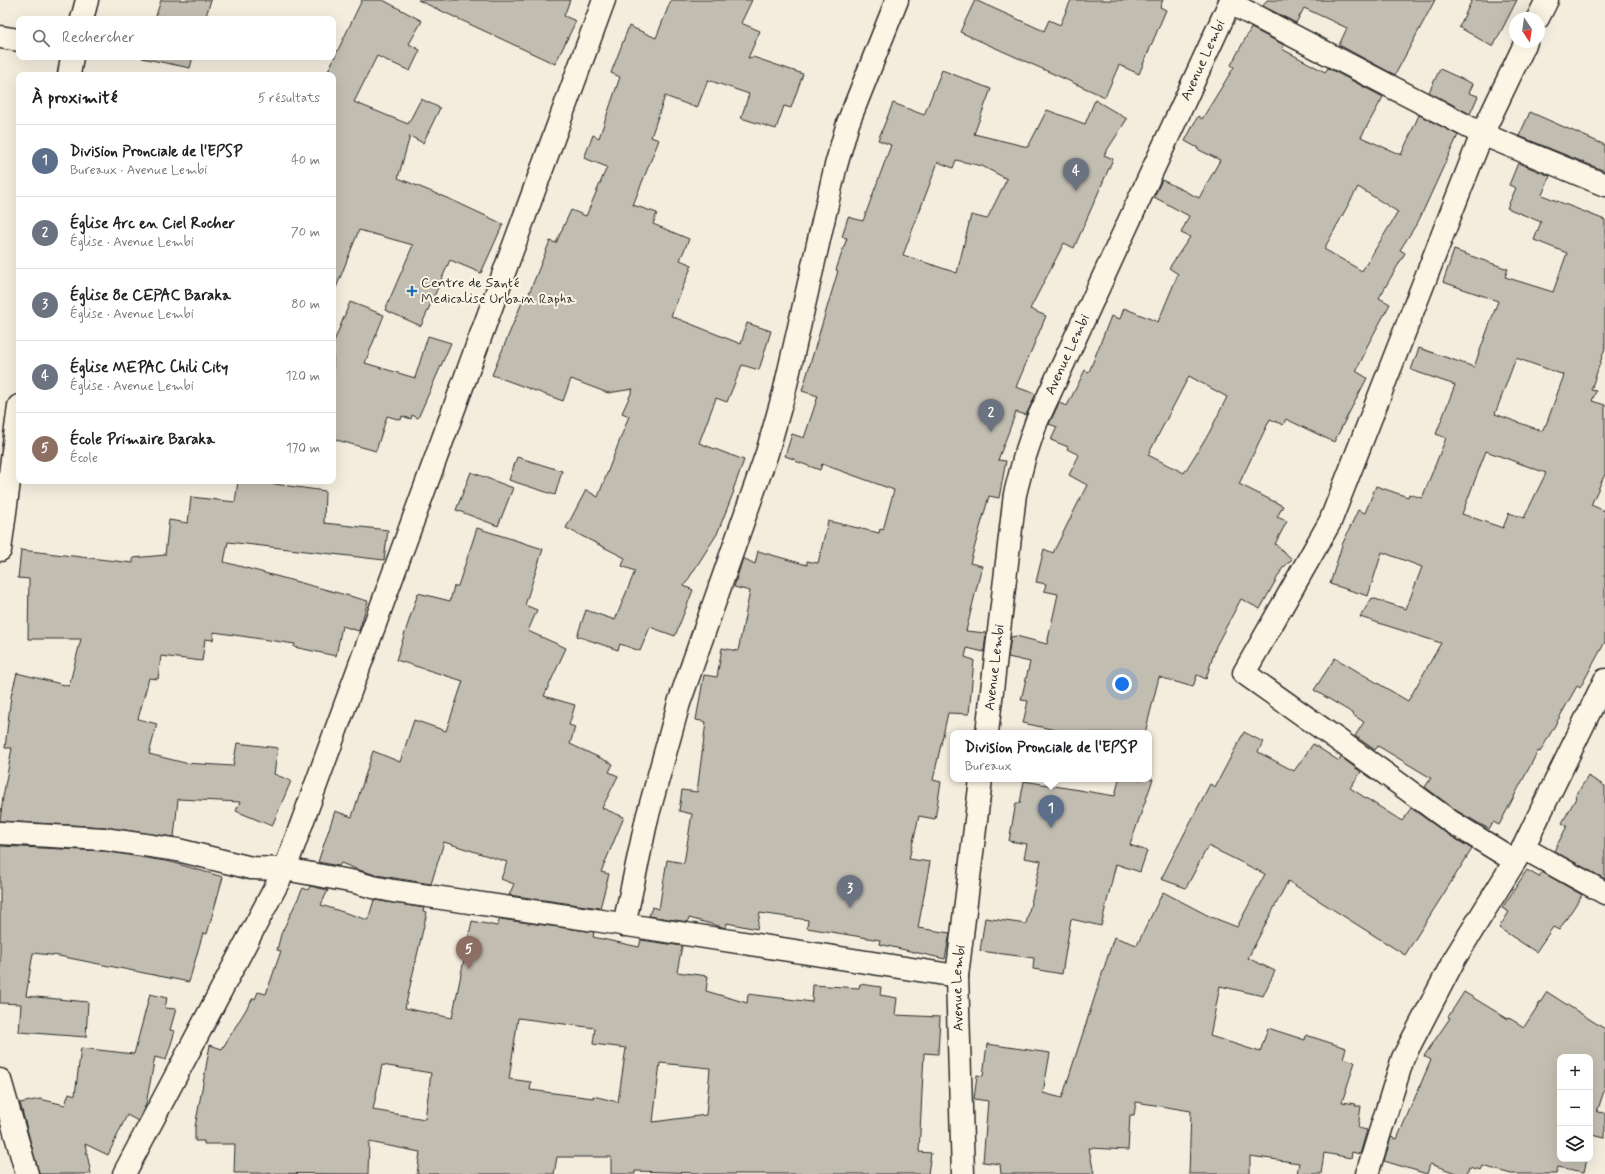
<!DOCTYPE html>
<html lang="fr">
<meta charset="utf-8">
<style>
body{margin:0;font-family:Mynerve,sans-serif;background:#f2f2f2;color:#202124}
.controls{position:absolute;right:12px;bottom:12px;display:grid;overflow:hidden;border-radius:8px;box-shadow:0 4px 16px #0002}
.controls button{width:36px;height:36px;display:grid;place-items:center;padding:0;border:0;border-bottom:1px solid #e0e0e0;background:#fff;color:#202124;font:20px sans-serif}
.compass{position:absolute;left:1509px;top:12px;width:36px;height:36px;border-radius:50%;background:#fff;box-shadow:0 4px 16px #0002;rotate:167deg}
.you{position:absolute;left:1122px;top:684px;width:14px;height:14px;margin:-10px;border:3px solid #fff;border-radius:50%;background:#1a73e8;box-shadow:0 0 0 6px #1a73e833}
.badge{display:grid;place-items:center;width:26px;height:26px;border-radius:50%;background:#1f6fb2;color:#fff;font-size:13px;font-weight:700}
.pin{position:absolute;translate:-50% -33px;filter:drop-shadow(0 1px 2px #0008)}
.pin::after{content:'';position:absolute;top:21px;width:14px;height:12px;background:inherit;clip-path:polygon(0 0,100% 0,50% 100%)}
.popup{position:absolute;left:950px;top:730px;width:202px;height:52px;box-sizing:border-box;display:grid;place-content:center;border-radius:8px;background:#fff;filter:drop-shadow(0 1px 3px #0005);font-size:13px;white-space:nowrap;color:#757577}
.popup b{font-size:15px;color:#202124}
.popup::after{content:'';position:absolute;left:50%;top:100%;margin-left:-8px;border:8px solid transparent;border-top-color:#fff}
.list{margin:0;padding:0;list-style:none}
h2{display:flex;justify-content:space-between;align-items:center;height:52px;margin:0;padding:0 16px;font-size:17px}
h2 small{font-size:13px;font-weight:400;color:#757577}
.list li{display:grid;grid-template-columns:26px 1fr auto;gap:12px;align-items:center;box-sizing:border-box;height:72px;padding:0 16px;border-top:1px solid #e0e0e0}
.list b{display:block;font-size:15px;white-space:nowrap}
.list p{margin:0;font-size:13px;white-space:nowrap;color:#757577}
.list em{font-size:13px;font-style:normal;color:#757577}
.icon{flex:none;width:22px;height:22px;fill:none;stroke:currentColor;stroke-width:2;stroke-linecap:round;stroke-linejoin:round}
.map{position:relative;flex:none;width:1605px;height:1174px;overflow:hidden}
.search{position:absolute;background:#fff;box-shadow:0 4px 16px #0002;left:16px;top:16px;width:320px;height:44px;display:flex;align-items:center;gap:10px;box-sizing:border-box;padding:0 14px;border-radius:8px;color:#757577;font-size:15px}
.panel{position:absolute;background:#fff;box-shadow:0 4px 16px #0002;left:16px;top:72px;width:320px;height:412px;border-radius:8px}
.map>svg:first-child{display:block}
.building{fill:#c2bdb1;stroke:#2b2b2b;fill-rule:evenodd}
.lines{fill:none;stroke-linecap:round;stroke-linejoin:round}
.minor-casing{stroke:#2b2b2b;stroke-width:25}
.minor{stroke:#fcf5e5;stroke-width:22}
.poi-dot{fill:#1f6fb2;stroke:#fcf5e5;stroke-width:1.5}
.labels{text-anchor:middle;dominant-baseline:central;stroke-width:4;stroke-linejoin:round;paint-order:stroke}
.street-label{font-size:14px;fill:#2b2b2b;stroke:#fcf5e5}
.poi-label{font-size:14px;fill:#2b2b2b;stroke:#fcf5e5;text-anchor:start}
</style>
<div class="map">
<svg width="1605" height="1174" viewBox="0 0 1605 1174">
<rect width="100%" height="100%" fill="#f4edde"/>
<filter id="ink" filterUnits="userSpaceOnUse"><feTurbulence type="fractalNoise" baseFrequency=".025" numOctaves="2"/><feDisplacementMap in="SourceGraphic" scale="8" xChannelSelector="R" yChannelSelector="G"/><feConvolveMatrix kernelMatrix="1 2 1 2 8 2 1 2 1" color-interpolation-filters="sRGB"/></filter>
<g filter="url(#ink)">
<g class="building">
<path d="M161 0H211L205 19H155Z"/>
<path d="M362 0H383L422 21 409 44 420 50 410 71 377 56 354 102 408 124 421 99 440 108 423 143 410 136 398 178 454 201 503 224 481 273 450 260 421 326 385 310 413 245 359 230 334 293H333V75H326Z"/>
<path d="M418 0H570L564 16 576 21 555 64Z"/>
<path d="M671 0H752L741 23 760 31 748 58 753 57 803 74 791 108 784 106 776 129 741 118 749 94 708 80 697 108 665 96 651 137 659 140 633 205 657 213 653 224 689 239 680 260 692 265 671 316 741 344 747 323 771 331 759 370 742 365 727 402 716 398 699 443 744 460 733 490 734 491 717 534 684 586 693 590 675 636 650 627 640 651 620 644 618 650 577 636 586 610 615 620 635 571 622 566 625 558 566 528 586 490 598 497 629 416 622 413 633 389 608 393 571 379 563 401 492 375 525 295 528 296 550 241 556 243 571 210 586 216 607 167 584 158 593 135 599 138 620 77 611 73 629 26 656 38Z"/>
<path d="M975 0 1044 31 1049 20 1060 25 1071 0H1163L1160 7 1166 10 1139 74 1119 65 1105 97 960 32Z"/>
<path d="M1267 0H1435L1395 75 1339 45 1347 28 1304 8 1296 23 1263 6Z"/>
<path d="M1472 0H1517L1493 47 1459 27Z"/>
<path d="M1251 28 1284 45 1282 49 1325 72 1328 68 1383 97 1361 137 1401 155 1419 115 1458 135 1419 220 1400 250 1405 253 1379 298 1390 304 1365 350 1366 351 1356 371 1367 378 1334 442 1286 419 1283 425 1270 419 1239 484 1283 506 1277 517 1287 521 1275 544 1292 559 1282 569 1260 609 1241 599 1216 646 1206 679 1197 675 1193 687 1159 677 1145 733H1069L1023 723 1028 701 1021 700 1030 662 1008 657 1011 637 1016 636 1047 644 1058 594 1044 591 1046 584 1036 582 1044 549 1053 553 1087 485 1069 475 1079 455 1067 449 1068 447 1051 440 1057 427 1049 424 1059 403 1067 406 1085 370 1089 372 1111 316 1120 319 1124 308 1158 322 1178 274 1169 268 1190 237 1181 233 1189 216 1154 197 1162 180 1199 198 1220 160 1197 149 1198 148 1185 141 1198 116 1202 119 1234 67 1231 65ZM1358 187 1398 212 1362 271 1324 249ZM1189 376 1227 397 1209 433 1184 473 1148 455Z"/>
<path d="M143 57H193L190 68 142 58Z"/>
<path d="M1440 69 1473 84 1469 93 1478 96 1470 114 1429 92Z"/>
<path d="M942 70 991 89 974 134 1028 147 1047 110 1085 124 1095 100 1127 119 1104 155 1113 159 1074 248 1064 243 1030 309 1046 316 1016 387 1036 394 1026 415 1016 412 998 460 1006 461 999 498 989 496 970 563 982 566 966 631 986 633 984 652 967 648 965 657 974 660 969 714 948 713 933 780 941 782 935 819 919 816 909 859 930 862 918 928 950 933 945 959 879 944 880 940 807 928 808 920 760 913 757 929 727 923 726 928 689 918 688 922 649 916 652 907 659 909 667 860 684 863 692 814 679 811 682 790 697 792 706 722 696 720 704 675 717 677 722 648 738 651 750 591 734 587 743 558 755 564 758 551 807 565V561L818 563 828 521 879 533 880 529 883 530 894 490 822 464 820 470 795 461 796 460 785 456 792 434 804 438 818 396 802 391 838 271 836 270 847 238 842 237 848 217 863 221 891 145 878 140 893 103 924 115ZM956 160 982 166 1007 179 987 219 971 215 957 273 903 255 938 162 953 168Z"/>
<path d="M1530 112 1605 145V171L1519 136Z"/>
<path d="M1518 163 1550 176 1542 195 1605 220V348L1591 390 1596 391 1592 401 1605 405V474L1591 505 1605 511V642L1580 688 1577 686 1540 752 1538 751 1499 825 1493 822 1489 829 1457 811 1425 787 1431 778 1378 746 1375 750 1355 736 1364 722 1353 715 1354 714 1314 690 1335 658 1408 701 1441 643 1360 617 1372 598 1406 609 1422 567 1382 552 1368 596 1330 584 1342 545 1358 510 1365 513 1376 486 1408 497 1409 494 1422 498 1446 438 1436 434 1455 385 1411 370 1419 348 1474 367 1498 301 1443 282 1454 250 1508 269 1505 277 1553 292 1567 253 1534 240 1541 222 1507 208 1516 188 1509 185ZM1516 358 1564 375 1546 425H1545L1542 431 1495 414ZM1486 451 1546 473 1524 518 1509 513 1503 528 1462 514Z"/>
<path d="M350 302 384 315 365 363 415 378 428 336 451 343 418 418 412 415 411 419 402 416 401 420 387 416 376 451 333 439V344Z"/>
<path d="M517 457 562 471 555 495 509 480Z"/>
<path d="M471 472 513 488 498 526 456 510Z"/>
<path d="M238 481H253L325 491 324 523 388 530 384 560 228 542 224 562 368 601 359 631 342 626 336 656 294 647 295 644 214 632 213 640 205 639 202 661 161 656 158 679 149 678 138 719 157 724 149 754 185 763 233 766 237 743 278 748 274 774 291 781 272 826 236 811 240 802 178 799 174 837 105 827 0 821 3 797 12 748H5L11 696 17 673 69 686 81 639H28L29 579 18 578 21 550 133 563V558L165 555 169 520 188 523 191 497 235 502Z"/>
<path d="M477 528 543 549 525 605 537 610 528 631 566 648 544 696 575 705 569 725 575 727 570 744 613 764 609 772 618 776 602 808 624 817 601 872 609 874 600 908 509 895 514 884 501 879 507 862 444 842 431 884 376 875 356 869 341 863 339 866 318 862 335 811 352 817 373 751 400 762 414 720 446 731 463 681 396 660 418 593 450 601 454 586H458Z"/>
<path d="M1244 732 1263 742 1258 752 1294 771 1313 744 1339 761 1341 757 1361 772 1350 788 1402 821 1411 808 1443 831 1472 849 1405 955 1288 881 1248 958 1275 971 1263 996 1220 986 1210 1036 1260 1052 1268 1028 1305 1040 1306 1035 1346 1048 1343 1058 1355 1062 1342 1102 1356 1104 1355 1106H1361L1358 1128 1367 1130 1360 1154 1352 1152 1351 1158 1324 1153 1321 1174H1297L1299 1163 1250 1156V1174H1189L1191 1111 1136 1102 1134 1115H1130L1128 1150 1089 1148 1094 1174H1001L1000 1164 983 1162 988 1101 974 1099 977 1075 983 1076 987 1044 1050 1053 1043 1093 1062 1098 1114 937 1137 945 1163 892 1209 916 1237 927 1265 874 1208 846 1186 888 1161 879 1210 784 1215 787Z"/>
<path d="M1588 776 1605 786V879L1554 851 1567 826 1562 823 1576 798 1575 797Z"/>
<path d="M1119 779H1153L1130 845 1147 851 1140 872 1116 864 1101 926 1071 919 1062 974 1033 969 1034 958 980 951 985 918 1026 924 1041 861 1024 858 1027 844 1009 841 1016 803H1020L1024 781 1115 796Z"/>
<path d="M0 846 103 851 171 862 223 877 207 934 203 933 189 982 59 956 33 953 26 996 88 1002 86 1037 19 1032 21 1004 0 1003Z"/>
<path d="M1527 870 1539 877 1542 872 1582 895 1559 930 1553 927 1536 952 1499 928 1509 912 1502 908Z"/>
<path d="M310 886 328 890 321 905 368 920 374 900 424 908 423 911 427 912 405 1008 452 1018 472 921 497 926 500 919 594 932 593 937 639 947 641 940 682 946 677 972 708 976 706 991 747 1003 748 994 812 1002 813 985 859 988 860 984 881 987 880 995 897 998 895 1015 940 1017 938 1054 924 1053 919 1152 931 1153 928 1174H700V1173L635 1171V1174H611V1157H557L554 1174H417L420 1152 369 1142 368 1174 234 1173 235 1144H204V1141H195V1127L210 1045 222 1049 253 998 255 999 258 992 266 994 281 951 277 950 281 934 303 888 308 890ZM518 1018 595 1028 593 1044 626 1048 618 1102 593 1096V1098L530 1090 531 1082 509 1079ZM660 1063 710 1068 706 1115 653 1122ZM382 1065 431 1073 425 1119 373 1110Z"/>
<path d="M1464 992 1508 1019 1509 1018 1524 1027 1547 992 1605 1029V1088L1597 1112 1605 1113V1138L1592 1135 1590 1143V1057H1560V1159H1587L1584 1172 1558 1167 1556 1174H1511L1483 1166 1481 1170 1469 1167 1467 1174H1459L1430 1164 1427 1174 1384 1161 1391 1137 1397 1139 1431 1060 1424 1056 1450 1018 1448 1017Z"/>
<path d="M150 994 167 998 165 1008 176 1009 170 1030 175 1031 166 1060 155 1057 146 1104 138 1121 127 1115 108 1155 85 1144 91 1174H39L20 1103 40 1099 65 1105 69 1093 75 1095 81 1048 134 1054Z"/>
</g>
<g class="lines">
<defs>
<g id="minor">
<path d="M1230 3 1482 134 1605 185"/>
<path d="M1538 18 1547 0"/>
<path d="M82 19 87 0"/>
<path d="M0 37 19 40"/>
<path d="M69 75 72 57"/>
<path d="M0 550 19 406"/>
<path id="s1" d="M987 733 1015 494 1024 459 1036 423 1231 0"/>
<path d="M0 833 104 839 178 850 251 868 285 869 355 882 373 887 393 891 595 920 957 976"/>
<path d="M1523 848 1605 893"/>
<path d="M1515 861 1450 821 1379 769 1244 673 1330 522 1482 134 1526 42"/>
<path d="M624 925 647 818 679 703 767 453 784 393 835 169 848 123 897 0"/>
<path d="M0 1080 27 1174"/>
<path d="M124 1174 285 869 604 0"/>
<path id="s2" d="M963 1174 957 976 981 779"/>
<path d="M1367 1174 1403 1058 1455 958 1523 848 1605 680"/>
</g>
</defs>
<use href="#minor" class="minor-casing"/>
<use href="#minor" class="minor"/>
</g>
</g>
<path class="poi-dot" d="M410 285h4v4h4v4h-4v4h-4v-4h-4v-4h4z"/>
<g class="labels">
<g class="street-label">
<text stroke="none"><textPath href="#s1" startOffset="714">Avenue Lembi</textPath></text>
<text stroke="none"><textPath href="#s1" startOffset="390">Avenue Lembi</textPath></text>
<text stroke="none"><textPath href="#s1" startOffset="66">Avenue Lembi</textPath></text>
<text stroke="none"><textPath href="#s2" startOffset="186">Avenue Lembi</textPath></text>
</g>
<g class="poi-label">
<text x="421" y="283">Centre de Santé<tspan x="421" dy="16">Medicalise Urbain Rapha</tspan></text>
</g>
</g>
</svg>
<div class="controls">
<button>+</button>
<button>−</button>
<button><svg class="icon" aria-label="layers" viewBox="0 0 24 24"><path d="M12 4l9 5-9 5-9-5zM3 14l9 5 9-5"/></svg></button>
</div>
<svg class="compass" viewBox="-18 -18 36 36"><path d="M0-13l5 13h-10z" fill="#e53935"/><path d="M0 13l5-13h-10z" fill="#757577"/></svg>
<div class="you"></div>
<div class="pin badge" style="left:1051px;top:828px;background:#5c6f8a">1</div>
<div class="popup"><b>Division Pronciale de l'EPSP</b>Bureaux</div>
<div class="pin badge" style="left:991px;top:432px;background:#6b7280">2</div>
<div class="pin badge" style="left:850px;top:908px;background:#6b7280">3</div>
<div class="pin badge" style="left:1076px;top:191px;background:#6b7280">4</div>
<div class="pin badge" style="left:469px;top:969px;background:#8d6e63">5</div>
<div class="search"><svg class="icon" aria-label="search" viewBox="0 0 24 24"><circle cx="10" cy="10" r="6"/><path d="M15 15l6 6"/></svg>Rechercher</div>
<section class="panel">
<h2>À proximité<small>5 résultats</small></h2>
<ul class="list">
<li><span class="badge" style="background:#5c6f8a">1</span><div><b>Division Pronciale de l'EPSP</b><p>Bureaux · Avenue Lembi</p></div><em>40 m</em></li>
<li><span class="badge" style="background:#6b7280">2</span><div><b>Église Arc en Ciel Rocher</b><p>Église · Avenue Lembi</p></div><em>70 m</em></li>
<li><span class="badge" style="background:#6b7280">3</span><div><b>Église 8e CEPAC Baraka</b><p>Église · Avenue Lembi</p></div><em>80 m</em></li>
<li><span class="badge" style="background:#6b7280">4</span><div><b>Église MEPAC Chili City</b><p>Église · Avenue Lembi</p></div><em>120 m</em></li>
<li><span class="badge" style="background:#8d6e63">5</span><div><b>École Primaire Baraka</b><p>École</p></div><em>170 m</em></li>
</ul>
</section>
</div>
